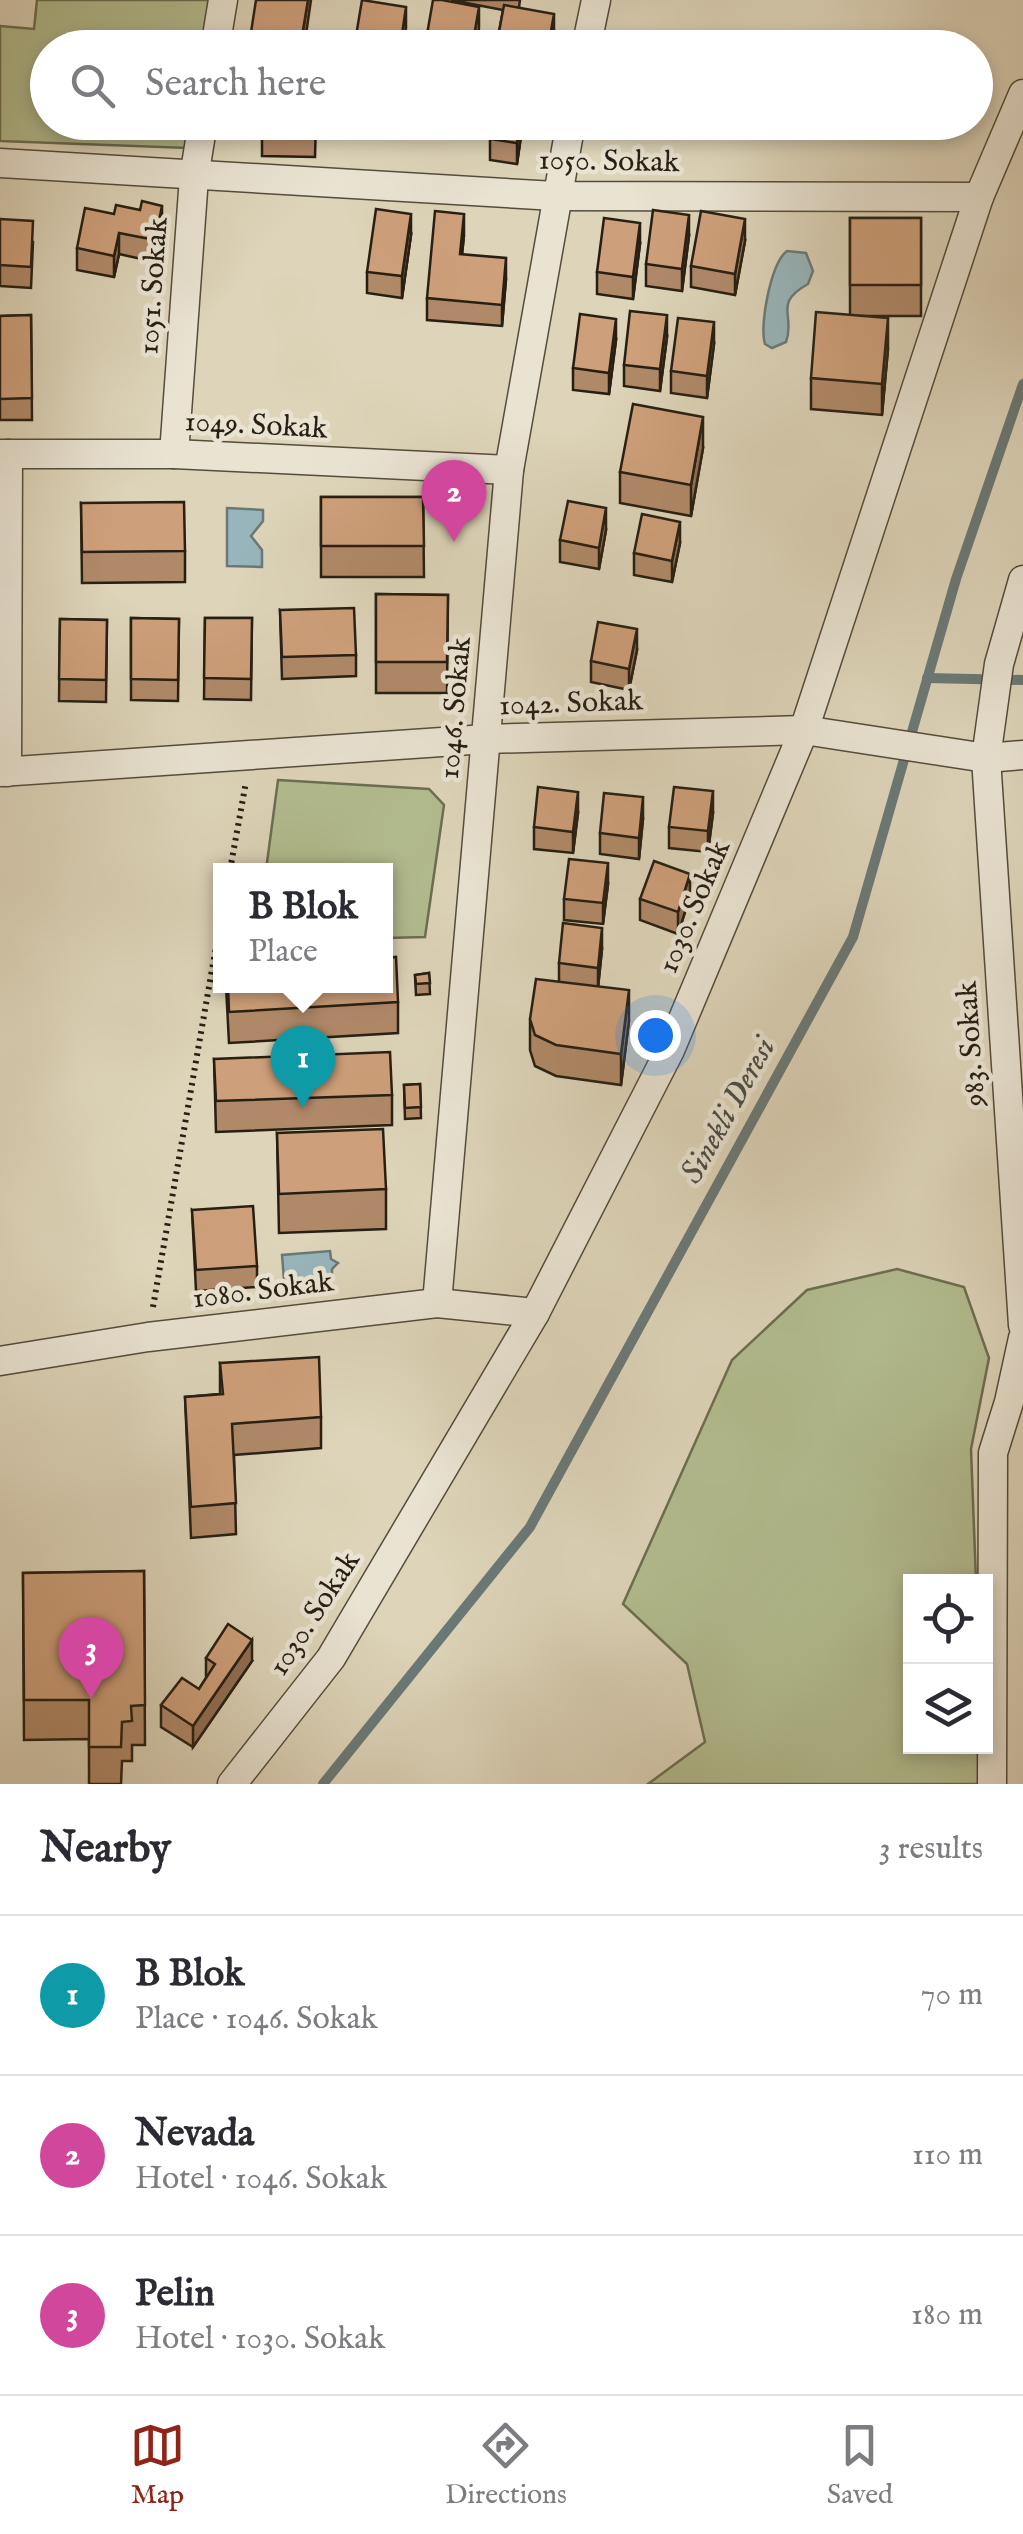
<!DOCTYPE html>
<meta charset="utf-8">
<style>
body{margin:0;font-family:"IM FELL English",serif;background:#f2f2f3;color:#2b2b33}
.controls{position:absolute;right:30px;bottom:30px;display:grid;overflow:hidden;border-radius:0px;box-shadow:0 5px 15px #0003}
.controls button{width:90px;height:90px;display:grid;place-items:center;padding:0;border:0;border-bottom:2px solid #e1e1e2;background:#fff;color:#2b2b33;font:50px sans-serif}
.you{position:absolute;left:655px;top:1035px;width:35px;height:35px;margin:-25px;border:8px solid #fff;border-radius:50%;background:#1a73e8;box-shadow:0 0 0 15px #1a73e833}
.badge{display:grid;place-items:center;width:65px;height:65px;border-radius:50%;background:#8f2418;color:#fff;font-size:32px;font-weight:700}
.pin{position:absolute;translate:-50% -82px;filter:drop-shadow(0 2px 5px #0008)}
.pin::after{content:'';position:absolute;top:52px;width:35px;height:30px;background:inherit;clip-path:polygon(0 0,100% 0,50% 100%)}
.popup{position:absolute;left:213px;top:863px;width:180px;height:130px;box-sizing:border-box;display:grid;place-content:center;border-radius:0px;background:#fff;filter:drop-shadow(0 2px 8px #0005);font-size:32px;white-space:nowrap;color:#7c7c81}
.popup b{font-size:38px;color:#2b2b33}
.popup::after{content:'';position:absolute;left:50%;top:100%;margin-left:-20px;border:20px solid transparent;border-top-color:#fff}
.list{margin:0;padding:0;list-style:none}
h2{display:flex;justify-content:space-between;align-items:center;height:130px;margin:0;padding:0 40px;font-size:42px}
h2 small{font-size:32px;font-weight:400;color:#7c7c81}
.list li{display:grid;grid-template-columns:65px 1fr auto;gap:30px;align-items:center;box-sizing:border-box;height:160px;padding:0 40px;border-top:2px solid #e1e1e2}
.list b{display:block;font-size:38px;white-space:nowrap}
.list p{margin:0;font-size:32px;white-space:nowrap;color:#7c7c81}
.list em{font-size:32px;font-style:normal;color:#7c7c81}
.icon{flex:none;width:55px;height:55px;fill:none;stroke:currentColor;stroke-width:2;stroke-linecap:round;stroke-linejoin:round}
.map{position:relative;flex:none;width:1023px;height:1784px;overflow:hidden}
.search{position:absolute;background:#fff;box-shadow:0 5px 15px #0003;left:30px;right:30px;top:30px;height:110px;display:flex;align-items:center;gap:25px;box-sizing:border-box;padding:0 35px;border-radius:55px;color:#7c7c81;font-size:38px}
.sheet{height:610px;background:#fff}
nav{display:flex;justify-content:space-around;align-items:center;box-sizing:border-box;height:140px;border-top:2px solid #e1e1e2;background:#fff;font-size:28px;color:#7c7c81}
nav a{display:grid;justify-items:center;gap:5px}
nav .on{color:#8f2418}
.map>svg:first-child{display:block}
.green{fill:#b2bc8f;stroke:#6c6e51;stroke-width:2.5}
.water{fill:#97b5ba;stroke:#6a7977;stroke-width:2.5}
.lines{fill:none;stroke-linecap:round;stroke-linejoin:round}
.stream{stroke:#6a7977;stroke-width:10}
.minor-casing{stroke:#544c3c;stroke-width:31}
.path{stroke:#271f13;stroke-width:6;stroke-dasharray:2.5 5;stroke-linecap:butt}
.minor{stroke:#e9e3d2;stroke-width:28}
.wall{fill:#b08969;stroke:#271f13;stroke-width:2.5}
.shaded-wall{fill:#906f55;stroke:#271f13;stroke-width:2.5}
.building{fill:#cd9f7a;stroke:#271f13;stroke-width:2.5}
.labels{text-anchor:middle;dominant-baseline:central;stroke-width:9;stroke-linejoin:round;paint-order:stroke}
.street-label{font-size:30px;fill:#271f13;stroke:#e9e3d2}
.water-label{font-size:32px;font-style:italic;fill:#494c45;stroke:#e9e3d2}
</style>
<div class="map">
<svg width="1023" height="1784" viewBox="0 0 1023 1784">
<rect width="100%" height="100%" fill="#ddd4b9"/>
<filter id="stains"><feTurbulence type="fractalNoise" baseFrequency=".002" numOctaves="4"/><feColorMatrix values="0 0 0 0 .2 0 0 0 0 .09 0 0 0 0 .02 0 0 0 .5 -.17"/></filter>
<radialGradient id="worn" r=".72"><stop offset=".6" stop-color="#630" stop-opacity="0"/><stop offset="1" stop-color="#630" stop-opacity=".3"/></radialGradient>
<g class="green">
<path d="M37 0H209L202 47 48 48V122L192 123 188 148 0 141V26L34 29Z"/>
<path d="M278 780 429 789 444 805 425 937 386 938V870H266Z"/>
<path d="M897 1269 964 1287 989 1358 971 1449 976 1581 910 1582V1746L982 1747 983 1784H648L705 1742 687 1664 623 1604 732 1360 807 1290Z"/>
</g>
<g class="water">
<path d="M787 251 806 253 813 271 808 284C772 304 796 315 786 342L772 348 765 344C759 325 771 263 787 251Z"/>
<path d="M227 508 263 510V521L251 536 262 550V567L227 566Z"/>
<path d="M330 1251 331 1259 338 1263 332 1269V1276L284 1280 282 1255Z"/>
</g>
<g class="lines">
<g class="stream">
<path d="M927 678 1023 680"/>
<path d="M323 1784 530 1527 853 937 956 579 1023 384"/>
</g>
<defs>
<g id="minor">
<path d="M215 48 223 0"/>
<path d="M586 48 596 0"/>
<path d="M0 163 555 196 979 197"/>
<path d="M0 454H174L509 470"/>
<path d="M174 454 194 177 203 122"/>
<path d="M1023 580 999 664 986 758 1023 1325"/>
<path d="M0 772 486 739 804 730 986 758 1023 755"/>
<path d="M7 772 8 454"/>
<path d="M437 1303 509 470 571 122"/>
<path d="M0 1361 148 1337 437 1303 535 1313"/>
<path d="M232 1784 331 1658 535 1313 670 1050 804 730 979 197 1023 94"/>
<path d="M992 1784 993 1453 1009 1402 1023 1338"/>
</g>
</defs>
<use href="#minor" class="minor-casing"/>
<g class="path">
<path d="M230 870 246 782"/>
<path d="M153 1307 220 924"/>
</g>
<use href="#minor" class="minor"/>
</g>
<g class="wall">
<path d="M451 0H520L519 7 554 35 551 48H496L503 10Z"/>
<path d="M262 122H316L315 157 262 156Z"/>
<path d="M523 122 517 164 490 160V139Z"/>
<path d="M140 210 162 227 155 262 119 254 114 277 77 270V248L114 214Z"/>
<path d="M850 218H921V316H862L888 349 882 415 811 409V378L850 315Z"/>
<path d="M0 219 33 242 31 288 0 286Z"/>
<path d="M411 235 402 298 367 293V272Z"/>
<path d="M464 235 462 254 506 279 502 326 427 320V298Z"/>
<path d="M689 236 682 291 646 286V264Z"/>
<path d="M745 241 735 295 691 287V266Z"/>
<path d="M640 244 633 299 597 294V272Z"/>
<path d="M31 315 32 420H0V316Z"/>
<path d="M667 337 660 391 624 386V365Z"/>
<path d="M616 340 609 394 573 390V368Z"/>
<path d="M714 344 707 398 671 393V371Z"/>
<path d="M703 448 691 516 620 503V472Z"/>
<path d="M321 497H423L424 577H321Z"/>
<path d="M81 503 185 551V582L82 583Z"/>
<path d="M606 530 599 569 560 562V540Z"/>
<path d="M680 543 672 582 634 575V553Z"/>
<path d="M376 594 448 595 447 693H376Z"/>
<path d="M280 610 356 655V676L282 679Z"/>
<path d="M131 618 179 619 178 701 131 700Z"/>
<path d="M205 618H252L251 700 204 699Z"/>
<path d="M60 619 107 620 106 702 59 701Z"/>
<path d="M637 650 629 690 591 682V661Z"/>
<path d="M578 813 573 853 534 849V827Z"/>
<path d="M713 813 708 852 669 848V827Z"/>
<path d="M643 819 639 859 600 854V833Z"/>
<path d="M608 884 603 924 564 920V899Z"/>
<path d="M690 896 678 934 640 920V899Z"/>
<path d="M602 949 598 986 629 1021 621 1085 556 1076 535 1066 530 1050V1019L559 981V963Z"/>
<path d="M429 973 430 994 416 995 415 975Z"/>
<path d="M226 986H386L398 1002V1033L229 1043Z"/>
<path d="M214 1059 392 1095V1125L216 1132Z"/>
<path d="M420 1084 421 1118 405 1119 404 1085Z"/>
<path d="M277 1133 386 1189V1229L279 1233Z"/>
<path d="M192 1210 257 1266V1287L196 1291Z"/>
<path d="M220 1363 321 1417V1448L234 1455 236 1534 191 1538 185 1397 220 1394Z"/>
<path d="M144 1571 145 1745H132V1761H122L121 1784H89V1739L24 1740 23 1573Z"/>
<path d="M206 1658 252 1661 193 1747 161 1727V1705L199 1689 206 1678Z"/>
</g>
<g class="shaded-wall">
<path d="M308 0H311L304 48H300Z"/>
<path d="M406 7V28L403 48H400Z"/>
<path d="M479 7V28L476 48H472Z"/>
<path d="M554 14V35L551 48H548Z"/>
<path d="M520 122H523L517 164V143Z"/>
<path d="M162 206V227L155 262V240Z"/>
<path d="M411 214V235L402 298V276Z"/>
<path d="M464 214V235L460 275V254Z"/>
<path d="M689 215V236L682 291V269Z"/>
<path d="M745 219V241L735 295V274Z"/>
<path d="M640 223V244L633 299V277Z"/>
<path d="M119 233V254L114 277V256Z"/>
<path d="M506 258V279L502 326V305Z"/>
<path d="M667 315V337L660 391V369Z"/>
<path d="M888 318V349L882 415V384Z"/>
<path d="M616 319V340L609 394V373Z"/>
<path d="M714 322V344L707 398V376Z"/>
<path d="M703 417V448L691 516V485Z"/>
<path d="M606 508V530L599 569V548Z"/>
<path d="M680 522V543L672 582V561Z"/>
<path d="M637 629V650L629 690V669Z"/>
<path d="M713 791V813L708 852V831Z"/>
<path d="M578 792V813L573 853V832Z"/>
<path d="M643 797V819L639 859V838Z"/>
<path d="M608 863V884L603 924V903Z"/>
<path d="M690 874V896L678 934V912Z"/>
<path d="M602 928V949L598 989V968Z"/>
<path d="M629 990V1021L621 1085V1054Z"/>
<path d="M252 1640V1661L193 1747V1726Z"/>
</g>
<g class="building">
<path d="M256 0H308L300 48H265L249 45Z"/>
<path d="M362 0 406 7 400 48H354Z"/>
<path d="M433 0H442L479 7 472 48H436L425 46Z"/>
<path d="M504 5 554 14 548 48H496Z"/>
<path d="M262 122H316L315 136 262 135Z"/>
<path d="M492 122H520L517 143 490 139Z"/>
<path d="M142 201 162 206 155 240 119 233 114 256 77 248 85 208 114 214 116 205 140 210Z"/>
<path d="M376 209 411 214 402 276 367 272Z"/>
<path d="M653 210 689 215 682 269 646 264Z"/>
<path d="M435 211 464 214 460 254 506 258 502 305 427 298Z"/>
<path d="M701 211 745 219 735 274 691 266Z"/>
<path d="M604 218 640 223 633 277 597 272Z"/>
<rect x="850" y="218" width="71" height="67"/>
<path d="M0 219 33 221 31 267 0 265Z"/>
<path d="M630 311 667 315 660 369 624 365Z"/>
<path d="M816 312 888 318 882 384 811 378Z"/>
<path d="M580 314 616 319 609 373 573 368Z"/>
<path d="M31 315 32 398 0 399V316Z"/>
<path d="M678 318 714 322 707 376 671 371Z"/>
<path d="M633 404 703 417 691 485 620 472Z"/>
<path d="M321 497H423L424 546H321Z"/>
<path d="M568 501 606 508 599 548 560 540Z"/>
<path d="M184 502 185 551 82 552 81 503Z"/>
<path d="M642 514 680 522 672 561 634 553Z"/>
<path d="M376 594 448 595 447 662H376Z"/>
<path d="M354 608 356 655 282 657 280 610Z"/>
<path d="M131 618 179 619 178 680 131 679Z"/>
<path d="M205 618H252L251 679 204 678Z"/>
<path d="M60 619 107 620 106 680 59 679Z"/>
<path d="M598 622 637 629 629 669 591 661Z"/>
<path d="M538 787 578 792 573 832 534 827Z"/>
<path d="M674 787 713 791 708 831 669 827Z"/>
<path d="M604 793 643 797 639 838 600 833Z"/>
<path d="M569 859 608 863 603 903 564 899Z"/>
<path d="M654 861 690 874 678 912 640 899Z"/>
<path d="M563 923 602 928 598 968 559 963Z"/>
<path d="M396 957 398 1002 229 1012 228 986H386V958Z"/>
<path d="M429 973 430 983 416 984 415 975Z"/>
<path d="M536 979 629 990 621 1054 556 1045 535 1035 530 1019Z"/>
<path d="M390 1052 392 1095 216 1101 214 1059Z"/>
<path d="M420 1084 421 1107 405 1108 404 1085Z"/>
<path d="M383 1129 386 1189 279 1194 277 1133Z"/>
<path d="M253 1206 257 1266 196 1270 192 1210Z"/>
<path d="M319 1357 321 1417 232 1424 236 1503 191 1507 185 1397 223 1394 220 1363Z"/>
<path d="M144 1571 145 1705 131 1706 132 1721 122 1722 121 1747H89V1700H24L23 1573Z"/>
<path d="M228 1624 252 1640 193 1726 161 1705 182 1678 199 1689 215 1664 206 1658Z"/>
</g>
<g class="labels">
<g class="street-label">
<text transform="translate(609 162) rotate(1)">1050. Sokak</text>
<text transform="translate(154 286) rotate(-86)">1051. Sokak</text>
<text transform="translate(256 426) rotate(3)">1049. Sokak</text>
<text transform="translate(571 704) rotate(-2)">1042. Sokak</text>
<text transform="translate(456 708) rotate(-85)">1046. Sokak</text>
<text transform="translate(695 907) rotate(-67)">1030. Sokak</text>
<text transform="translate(972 1044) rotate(-94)">983. Sokak</text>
<text transform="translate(263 1291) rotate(-7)">1080. Sokak</text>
<text transform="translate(315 1614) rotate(-57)">1030. Sokak</text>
</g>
<g class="water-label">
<text transform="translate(729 1111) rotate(-61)">Sinekli Deresi</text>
</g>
</g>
<rect width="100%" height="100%" filter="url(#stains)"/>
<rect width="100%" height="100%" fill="url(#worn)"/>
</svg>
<div class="controls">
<button><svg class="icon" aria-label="locate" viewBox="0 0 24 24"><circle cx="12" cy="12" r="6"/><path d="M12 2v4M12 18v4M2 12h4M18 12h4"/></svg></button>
<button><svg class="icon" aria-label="layers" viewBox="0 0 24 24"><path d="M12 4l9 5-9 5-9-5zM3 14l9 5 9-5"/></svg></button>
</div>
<div class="you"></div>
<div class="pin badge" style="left:303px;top:1108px;background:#0f9aa8">1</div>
<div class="popup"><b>B Blok</b>Place</div>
<div class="pin badge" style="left:454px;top:542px;background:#d1479c">2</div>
<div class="pin badge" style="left:91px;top:1699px;background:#d1479c">3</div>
<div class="search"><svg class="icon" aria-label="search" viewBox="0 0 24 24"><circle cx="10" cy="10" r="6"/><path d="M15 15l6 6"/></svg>Search here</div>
</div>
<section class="sheet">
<h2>Nearby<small>3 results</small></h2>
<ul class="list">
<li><span class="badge" style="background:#0f9aa8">1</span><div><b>B Blok</b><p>Place · 1046. Sokak</p></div><em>70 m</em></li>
<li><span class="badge" style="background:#d1479c">2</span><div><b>Nevada</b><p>Hotel · 1046. Sokak</p></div><em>110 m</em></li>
<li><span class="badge" style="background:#d1479c">3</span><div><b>Pelin</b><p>Hotel · 1030. Sokak</p></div><em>180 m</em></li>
</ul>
</section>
<nav>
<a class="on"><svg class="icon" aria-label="map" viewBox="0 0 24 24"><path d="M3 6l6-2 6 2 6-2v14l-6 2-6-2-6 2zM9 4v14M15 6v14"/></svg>Map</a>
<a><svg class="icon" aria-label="directions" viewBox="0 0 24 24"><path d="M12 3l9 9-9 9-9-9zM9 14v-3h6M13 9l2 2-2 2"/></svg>Directions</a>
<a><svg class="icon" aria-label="saved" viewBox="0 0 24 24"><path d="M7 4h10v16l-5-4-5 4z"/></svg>Saved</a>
</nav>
